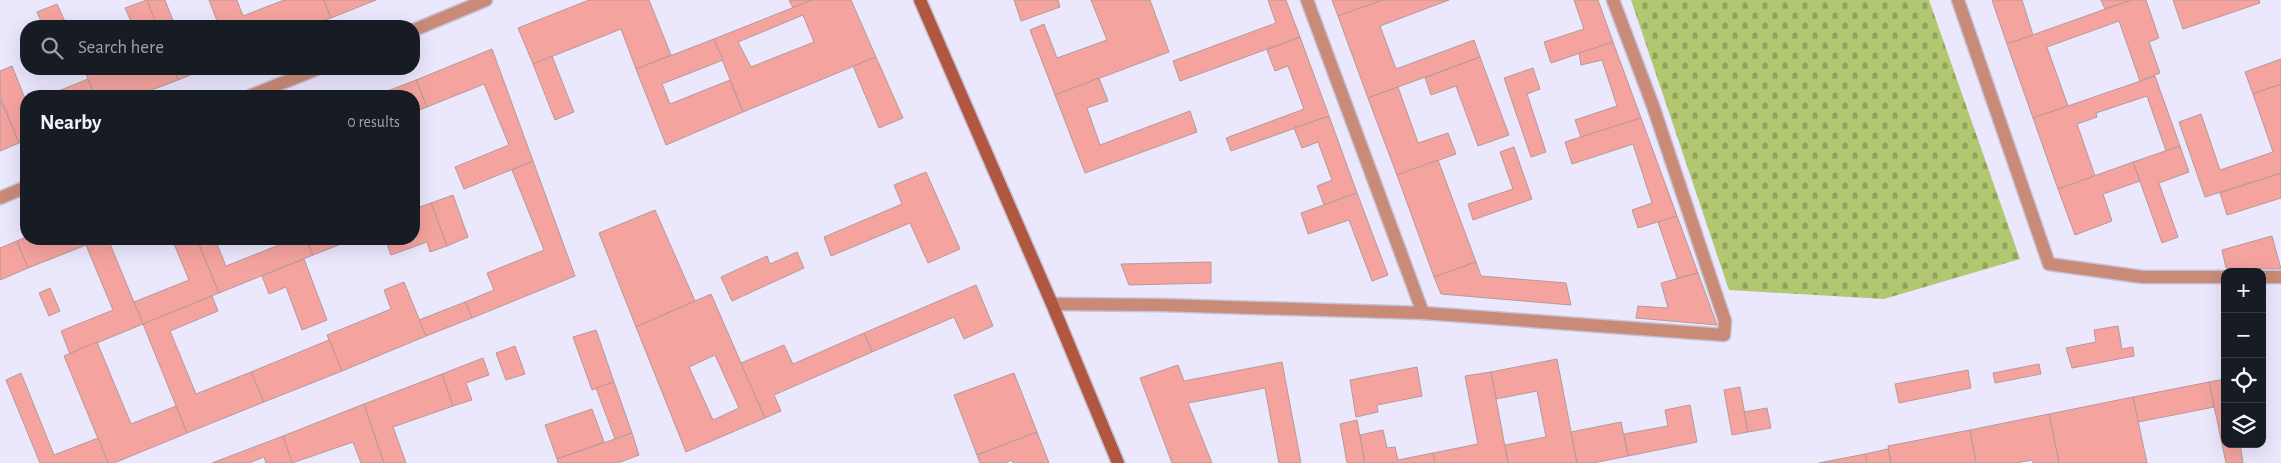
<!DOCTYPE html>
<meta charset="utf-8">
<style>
body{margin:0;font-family:"Alegreya Sans",sans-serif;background:#20242c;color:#f1f3f6}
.controls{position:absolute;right:15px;bottom:15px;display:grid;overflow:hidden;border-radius:10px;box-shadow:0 5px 20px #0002}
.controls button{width:45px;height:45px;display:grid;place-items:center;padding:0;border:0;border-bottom:1px solid #363941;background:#171b24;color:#f1f3f6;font:25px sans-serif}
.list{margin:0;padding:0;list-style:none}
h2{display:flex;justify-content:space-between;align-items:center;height:65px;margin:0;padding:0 20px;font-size:21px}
h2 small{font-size:16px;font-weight:400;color:#9ea1a6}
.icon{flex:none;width:28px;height:28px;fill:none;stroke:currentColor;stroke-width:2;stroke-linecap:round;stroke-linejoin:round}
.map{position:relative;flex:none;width:2281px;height:463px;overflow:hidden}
.search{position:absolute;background:#171b24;box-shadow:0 5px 20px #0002;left:20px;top:20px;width:400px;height:55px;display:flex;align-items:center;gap:12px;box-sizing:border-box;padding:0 18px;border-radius:20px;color:#9ea1a6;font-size:19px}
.panel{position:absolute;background:#171b24;box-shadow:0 5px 20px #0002;left:20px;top:90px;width:400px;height:155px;border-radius:20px}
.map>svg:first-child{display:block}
.cemetery{fill:url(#cemetery-stones)}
.building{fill:#f5a39f;stroke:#b79997;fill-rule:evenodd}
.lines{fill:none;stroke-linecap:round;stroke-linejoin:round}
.street-casing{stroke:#c6c2d6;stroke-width:15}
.secondary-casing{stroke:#c6c2d6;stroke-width:15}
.street{stroke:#c98a78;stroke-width:12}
.secondary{stroke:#b2573f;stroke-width:12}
</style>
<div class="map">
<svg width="2281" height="463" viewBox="0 0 2281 463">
<defs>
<pattern id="cemetery-stones" width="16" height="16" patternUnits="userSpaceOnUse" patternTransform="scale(1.25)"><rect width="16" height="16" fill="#b1c770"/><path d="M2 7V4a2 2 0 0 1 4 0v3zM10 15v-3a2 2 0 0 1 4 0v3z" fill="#91a25d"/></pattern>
</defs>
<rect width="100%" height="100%" fill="#ebe7fd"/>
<path class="cemetery" d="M1631 0H1929L2020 259 1884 299 1729 290Z"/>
<g class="building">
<path d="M147 0 157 26H133L125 8Z"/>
<path d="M147 0H165L175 26H157Z"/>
<path d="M209 0H237L243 16 284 0H324L331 18 310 26H219Z"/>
<path d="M324 0H376L331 18Z"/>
<path d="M589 0H649L671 55 636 69 621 29 533 64 518 28Z"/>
<path d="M789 0H812L793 8Z"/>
<path d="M812 0H851L876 57 743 112 714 39ZM803 15 814 42 751 67 738 42Z"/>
<path d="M1014 0H1058L1060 7 1021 21Z"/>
<path d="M1091 0H1150L1169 52 1055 95 1030 30 1044 24 1057 58 1107 40Z"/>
<path d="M1268 0H1286L1300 37 1180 81 1173 61 1276 23Z"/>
<path d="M1332 0H1383L1338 16Z"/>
<path d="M1383 0H1449L1380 26 1396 69 1474 40 1480 57 1368 98 1338 16Z"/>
<path d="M1574 0H1598L1613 42 1551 63 1544 42 1584 29Z"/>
<path d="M1992 0H2022L2033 35 2007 44Z"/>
<path d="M2101 0H2131L2105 9Z"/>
<path d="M2131 0H2146L2159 38 2149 42 2160 73 2140 81 2119 21 2047 47 2068 106 2033 118 2007 44Z"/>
<path d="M2173 0H2259L2260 3 2183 29Z"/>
<path d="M57 4 67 26H43L37 12Z"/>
<path d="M1300 37 1329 116 1231 151 1226 138 1304 109 1288 66 1275 71 1267 50Z"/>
<path d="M714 39 723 60 662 84 670 104 730 80 743 112 666 145 636 69Z"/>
<path d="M1613 42 1641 118 1581 137 1575 120 1617 106 1602 60 1581 65 1579 53Z"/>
<path d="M492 49 533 161 464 189 455 167 509 145 484 84 427 107 416 80Z"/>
<path d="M552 56 574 112 555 120 533 64Z"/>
<path d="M876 57 903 118 879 128 853 66Z"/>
<path d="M1480 57 1509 135 1478 146 1456 86 1431 95 1425 78Z"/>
<path d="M2281 59V84L2253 94 2245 72Z"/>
<path d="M12 66 26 101V140L19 143 0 96V71Z"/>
<path d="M1533 68 1540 89 1527 94 1546 152 1531 157 1504 78Z"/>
<path d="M84 69H108L109 71 115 69H174L178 80 136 96H95Z"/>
<path d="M174 69H205L178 80Z"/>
<path d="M2155 76 2180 146 2166 151 2147 96 2096 113 2097 117 2077 124 2095 176 2058 189 2033 118Z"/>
<path d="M1099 78 1108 101 1087 108 1100 145 1190 111 1197 132 1085 173 1055 95Z"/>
<path d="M88 79 95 96H46Z"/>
<path d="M416 80 427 107 414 112V96H375Z"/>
<path d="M2281 84V173L2205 197 2179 122 2201 114 2220 170 2273 152 2253 94Z"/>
<path d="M1398 87 1418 143 1448 133 1456 154 1397 175 1368 98Z"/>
<path d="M0 99 19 143 0 151Z"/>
<path d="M1329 116 1357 193 1324 205 1317 186 1332 180 1318 142 1302 148 1294 128Z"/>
<path d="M1641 118 1677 216 1638 228 1632 210 1652 203 1633 144 1572 164 1565 142Z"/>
<path d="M2180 146 2189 172 2159 183 2178 237 2162 243 2133 162Z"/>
<path d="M1514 147 1532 199 1473 220 1468 204 1513 189 1500 152Z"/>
<path d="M1438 160 1476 262 1434 277 1397 175Z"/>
<path d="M533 161 575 276 472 318 465 302 494 290 487 273 544 250 512 170Z"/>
<path d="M2133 162 2140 181 2103 194 2112 221 2075 235 2058 189Z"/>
<path d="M926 172 960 249 928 263 910 223 831 256 824 237 902 204 894 185Z"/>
<path d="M2281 173V198L2227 215 2220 193Z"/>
<path d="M1357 193 1388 275 1372 281 1349 220 1308 234 1301 213Z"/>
<path d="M453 195 468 237 447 246 431 203Z"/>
<path d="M431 203 447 246 430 252 427 242 391 255 385 239H414V209Z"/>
<path d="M655 210 695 301 636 327 599 233Z"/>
<path d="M1677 216 1698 273 1677 278 1658 222Z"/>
<path d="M2272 236 2281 269 2226 268 2222 250Z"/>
<path d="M26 237 108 239 143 324 70 354 61 331 113 310 86 245 28 268 17 241Z"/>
<path d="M172 239H197L219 293 143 324 134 302 189 280Z"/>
<path d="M197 239H215L226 266 279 245 276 239H306L313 255 219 293Z"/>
<path d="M306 239H354L313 255Z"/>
<path d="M17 241 28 268 0 280V248Z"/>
<path d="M797 252 804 268 732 301 721 277 767 256 770 264Z"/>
<path d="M304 259 327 320 302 330 286 287 269 294 262 276Z"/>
<path d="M1211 262V283L1129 285 1121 264Z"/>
<path d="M1476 262 1481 276 1566 283 1571 305 1441 294 1434 277Z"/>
<path d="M1698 273 1717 325 1636 318 1638 306 1668 308 1661 283Z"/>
<path d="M404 282 426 336 342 371 327 335 391 309 384 290Z"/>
<path d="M976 285 993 326 964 339 954 317 872 352 864 333Z"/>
<path d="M50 288 60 311 49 316 39 293Z"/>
<path d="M711 294 765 418 686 452 636 327ZM715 355 739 408 713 420 689 367Z"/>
<path d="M212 296 218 311 170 331 196 394 251 372 264 402 187 433 143 324Z"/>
<path d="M465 302 472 318 426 336 419 320Z"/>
<path d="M2118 326 2122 349 2133 347 2134 356 2072 368 2066 348 2096 342 2094 330Z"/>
<path d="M596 330 614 382 592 390 573 337Z"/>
<path d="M864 333 872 352 774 395 781 411 765 418 741 363 784 345 793 364Z"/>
<path d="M329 340 342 371 264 402 251 372Z"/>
<path d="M97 342 131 424 176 406 187 433 114 463H108L64 356Z"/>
<path d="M515 346 525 374 506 380 496 353Z"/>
<path d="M483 358 489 375 466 383 472 400 453 406 442 374Z"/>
<path d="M1557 359 1577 463H1508L1505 445 1546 437 1537 391 1496 399 1491 372Z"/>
<path d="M1282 362 1301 463H1279L1265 388 1188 403 1212 463H1172L1140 378 1178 365 1184 381Z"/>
<path d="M2039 364 2041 374 1995 383 1993 373Z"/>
<path d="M1417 367 1422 396 1377 405 1378 412 1356 417 1350 380Z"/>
<path d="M1968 370 1971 388 1899 403 1895 384Z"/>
<path d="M1491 372 1508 463H1435L1433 453 1478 444 1465 376Z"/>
<path d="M21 373 54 455 98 438 108 463H40L6 380Z"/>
<path d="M1014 373 1037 432 977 455 954 395Z"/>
<path d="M442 374 453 406 393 427 406 463H384L364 404Z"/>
<path d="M2225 379V444H2240L2243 463H2226L2209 382Z"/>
<path d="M614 382 632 433 615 439 596 388Z"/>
<path d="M2209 382 2214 407 2138 422 2133 397Z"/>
<path d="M1740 387 1748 432 1732 435 1724 390Z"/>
<path d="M2133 397 2147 463H2059L2049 414Z"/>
<path d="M364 404 384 463H361L353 442 292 463 283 436Z"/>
<path d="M1690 405 1697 442 1628 456 1624 434 1668 426 1665 410Z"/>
<path d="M1767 408 1771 428 1748 432 1744 412Z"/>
<path d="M592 409 604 442 557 459 545 425Z"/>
<path d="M2049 414 2059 463H2033L2032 460 2016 463H1976L1970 430Z"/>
<path d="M1357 420 1365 463H1347L1340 424Z"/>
<path d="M1621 422 1628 456 1593 463H1577L1571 432Z"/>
<path d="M1383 430 1387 448 1395 447 1398 460 1433 453 1435 463H1365L1360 435Z"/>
<path d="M1970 430 1976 463H1891L1888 446Z"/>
<path d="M1037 432 1049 463H1013L1012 460 1005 463H980L977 455Z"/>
<path d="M632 433 639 455 618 463H558L557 459Z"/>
<path d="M283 436 292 463H266L264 457 249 463H212Z"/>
<path d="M1888 449 1891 463H1867L1865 454Z"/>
<path d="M1865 454 1867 463H1819Z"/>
</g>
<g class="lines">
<defs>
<g id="street">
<path d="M1307 0 1423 313"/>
<path d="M1958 0 2049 264 2143 277H2225"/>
<path d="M414 30 486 0"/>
<path d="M250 96 317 69"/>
<path d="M0 198 26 187"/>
<path d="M2262 277H2281"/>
<path d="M1052 304 1161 305 1423 313 1724 335 1725 321 1653 106 1613 0"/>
</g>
<path id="secondary" d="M920 0 1052 304 1118 463"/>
</defs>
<use href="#street" class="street-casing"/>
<use href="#secondary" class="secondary-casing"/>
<use href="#street" class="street"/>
<use href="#secondary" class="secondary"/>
</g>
</svg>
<div class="controls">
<button>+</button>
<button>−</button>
<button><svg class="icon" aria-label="locate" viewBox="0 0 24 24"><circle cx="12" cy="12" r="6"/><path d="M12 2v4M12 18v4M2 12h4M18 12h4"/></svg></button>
<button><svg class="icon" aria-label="layers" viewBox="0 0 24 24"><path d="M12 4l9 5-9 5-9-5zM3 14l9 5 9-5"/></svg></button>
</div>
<div class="search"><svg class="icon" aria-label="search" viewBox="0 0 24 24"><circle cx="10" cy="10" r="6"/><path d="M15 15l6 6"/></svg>Search here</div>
<section class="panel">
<h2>Nearby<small>0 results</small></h2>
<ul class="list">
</ul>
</section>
</div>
